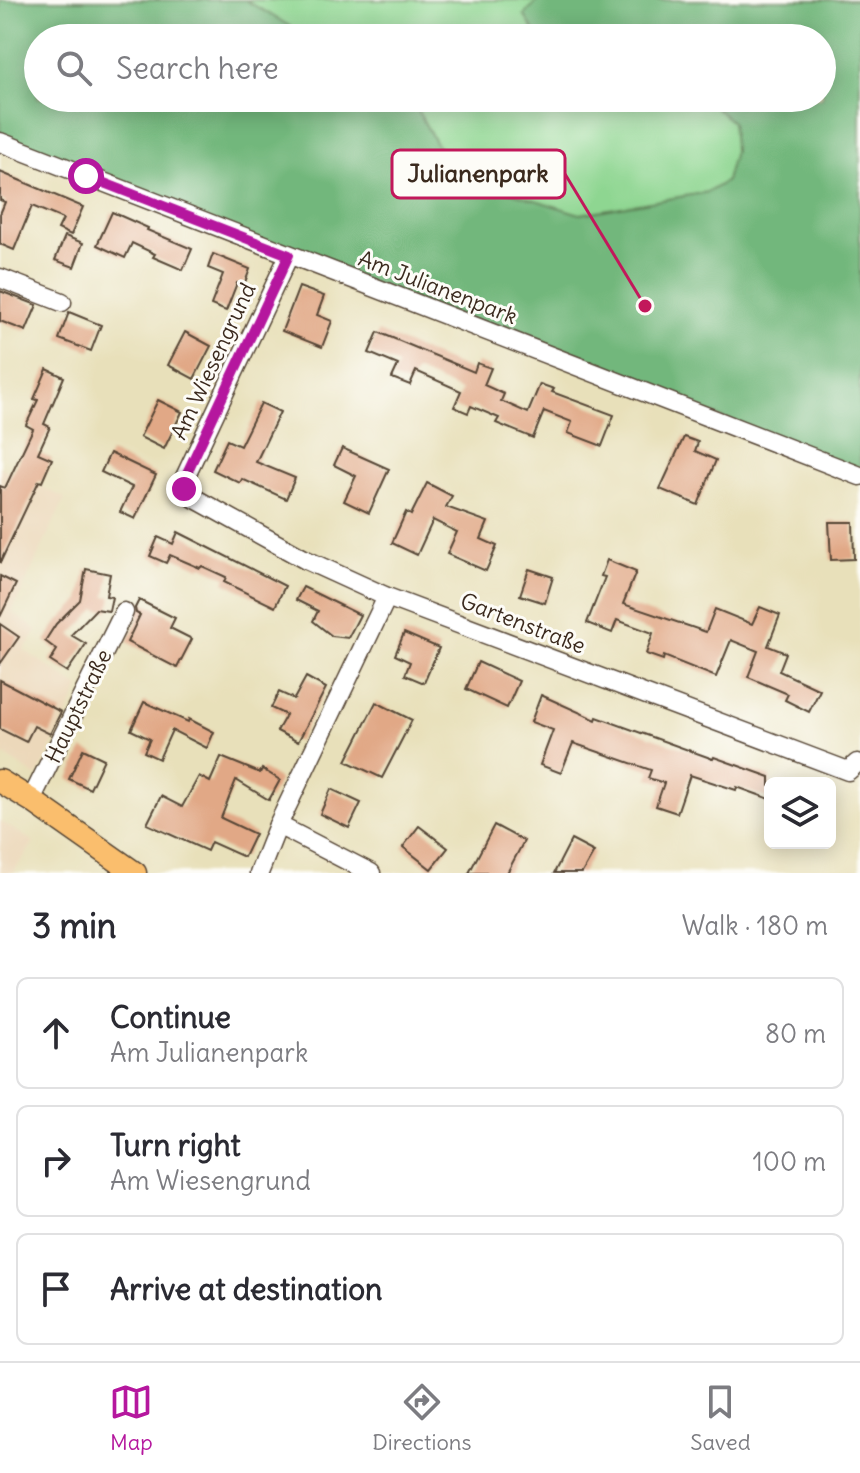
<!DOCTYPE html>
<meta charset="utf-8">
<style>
body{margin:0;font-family:Delius,sans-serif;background:#f2f2f3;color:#2b2b33}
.controls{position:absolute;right:24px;bottom:24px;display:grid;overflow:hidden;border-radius:12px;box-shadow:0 4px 20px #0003}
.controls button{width:72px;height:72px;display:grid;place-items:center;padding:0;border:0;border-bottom:2px solid #e1e1e2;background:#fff;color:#2b2b33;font:40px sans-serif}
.stop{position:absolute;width:24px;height:24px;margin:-18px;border:6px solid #b5179e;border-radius:50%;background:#fff}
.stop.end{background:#b5179e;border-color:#fff;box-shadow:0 2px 8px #0008}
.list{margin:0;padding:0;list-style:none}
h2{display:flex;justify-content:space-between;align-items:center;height:104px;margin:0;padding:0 32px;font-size:34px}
h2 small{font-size:26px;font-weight:400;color:#7c7c81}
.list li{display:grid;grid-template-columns:52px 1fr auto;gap:24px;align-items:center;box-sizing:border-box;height:112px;margin:0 16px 16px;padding:0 16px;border:2px solid #e1e1e2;border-radius:12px}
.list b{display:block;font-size:30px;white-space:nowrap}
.list p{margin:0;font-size:26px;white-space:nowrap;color:#7c7c81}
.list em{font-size:26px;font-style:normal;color:#7c7c81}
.icon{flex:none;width:44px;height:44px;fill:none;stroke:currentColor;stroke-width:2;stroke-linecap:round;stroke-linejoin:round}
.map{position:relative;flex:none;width:860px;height:873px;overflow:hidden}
.search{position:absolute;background:#fff;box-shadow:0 4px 20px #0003;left:24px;right:24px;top:24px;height:88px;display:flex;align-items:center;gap:20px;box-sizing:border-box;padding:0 28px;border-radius:44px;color:#7c7c81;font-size:30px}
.sheet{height:488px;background:#fff}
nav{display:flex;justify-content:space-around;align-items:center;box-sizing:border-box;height:112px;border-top:2px solid #e1e1e2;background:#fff;font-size:22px;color:#7c7c81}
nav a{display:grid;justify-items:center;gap:4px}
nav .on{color:#b5179e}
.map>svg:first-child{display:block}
.built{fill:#ecd8ba}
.green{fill:#8ed691;stroke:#648058;stroke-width:2;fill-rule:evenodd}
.forest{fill:#72b77b;stroke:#56704c;stroke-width:2}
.building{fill:#e1a886}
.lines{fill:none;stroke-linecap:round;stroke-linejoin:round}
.minor-casing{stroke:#554535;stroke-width:21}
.major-casing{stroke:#554535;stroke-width:25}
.minor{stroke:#fff;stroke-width:18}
.major{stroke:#fabe6d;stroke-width:22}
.route{stroke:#b5179e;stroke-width:10}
.labels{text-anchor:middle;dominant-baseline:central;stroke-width:6;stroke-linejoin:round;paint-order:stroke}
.street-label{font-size:22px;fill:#3b2a1e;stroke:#fdfcf7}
.leader{fill:none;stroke:#c2185b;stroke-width:3}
.callout-dot{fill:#c2185b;stroke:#fdfcf7;stroke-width:3}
.callout{fill:#fdfcf7;stroke:#c2185b;stroke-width:3}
.callout-label{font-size:24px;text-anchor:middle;font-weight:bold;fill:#3b2a1e}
</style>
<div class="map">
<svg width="860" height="873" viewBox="0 0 860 873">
<rect width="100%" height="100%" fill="#fdfcf7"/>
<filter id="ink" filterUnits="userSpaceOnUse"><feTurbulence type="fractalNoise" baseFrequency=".0125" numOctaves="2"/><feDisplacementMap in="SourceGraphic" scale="16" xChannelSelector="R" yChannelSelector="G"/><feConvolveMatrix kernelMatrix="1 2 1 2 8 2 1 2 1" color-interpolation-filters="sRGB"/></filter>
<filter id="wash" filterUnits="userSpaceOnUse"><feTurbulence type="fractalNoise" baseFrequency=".006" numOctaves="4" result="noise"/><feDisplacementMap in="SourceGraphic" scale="32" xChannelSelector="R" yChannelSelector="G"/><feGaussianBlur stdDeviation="1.8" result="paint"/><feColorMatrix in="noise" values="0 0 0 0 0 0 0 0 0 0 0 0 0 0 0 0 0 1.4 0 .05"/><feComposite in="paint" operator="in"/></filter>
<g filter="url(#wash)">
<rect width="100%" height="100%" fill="#e8e0ba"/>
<g class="built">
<path d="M0 467 65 498 12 612 37 630 24 650 80 688 37 777 0 752Z"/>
<path d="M0 821 34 842 13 873H0Z"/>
</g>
<path class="green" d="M0 0H860V471L0 141ZM38 38H822V98H38Z"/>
<path class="forest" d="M0 0H245L310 38H38V98H404L415 106 447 163 478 182 580 214 708 192 726 181 734 151 732 122 704 98H822V38H539L524 15 538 0H860V471L0 141Z"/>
<g id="blocks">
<g class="building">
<path d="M0 172 83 207 71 235 58 229 63 219 32 206 14 250 0 244V214L5 202 0 200Z"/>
<path d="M112 212 148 228 147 230 192 249 183 270 153 257 155 254 132 243 125 258 97 245Z"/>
<path d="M65 236 83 243 74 267 55 260Z"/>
<path d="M213 254 250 269 244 285 237 283 226 311 211 305 223 274 208 268Z"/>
<path d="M299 287 324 296 317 315 332 321 322 347 282 331Z"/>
<path d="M0 291 37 305 26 331 0 321Z"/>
<path d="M69 312 101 325 91 351 59 339Z"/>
<path d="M185 332 211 346 194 379 168 365Z"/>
<path d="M378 332 474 372 477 363 491 368 484 385 504 394 501 401 528 413 540 384 554 389 552 392 614 415 602 446 568 433 572 422 544 411 533 438 496 423 499 418 471 406 468 413 454 407 461 391 416 371 410 385 392 378 398 365 369 353Z"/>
<path d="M47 369 64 377 44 424 50 427 38 453 52 459 42 482 39 481 0 563V486L5 488 33 429 26 425 38 400 34 399Z"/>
<path d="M158 400 182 412 164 449 140 437Z"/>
<path d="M261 403 280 412 256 462 295 478 286 499 242 479 240 483 213 470 227 440 240 446Z"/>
<path d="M684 437 698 442 695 451 716 460 698 505 660 489Z"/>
<path d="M342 448 389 469 369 513 344 501 356 476 334 465Z"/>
<path d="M110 453 156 475 135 519 120 512 132 487 101 472Z"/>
<path d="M427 483 452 496 446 507 488 522 481 539 497 546 486 571 447 554 457 532 433 520 417 555 392 543 406 512 411 515Z"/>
<path d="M829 522H853L854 559 831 560Z"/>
<path d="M178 532 285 586 275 607 224 582 226 577 202 566 200 568 170 555 166 563 150 556 158 537 173 544Z"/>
<path d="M607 560 636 572 623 604 706 632 715 609 752 624 760 607 780 615 768 646 786 653 779 671 820 690 809 712 785 700 788 694 748 677 758 651 731 640 716 677 664 656 663 660 646 654 653 633 617 620 612 633 587 623 605 577 601 576Z"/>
<path d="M86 569 110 574 106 596 112 597 109 611 96 609 71 635 86 644 67 672 50 661 57 650 45 641 56 624 80 600Z"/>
<path d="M529 569 553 577 545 603 520 595Z"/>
<path d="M0 576 16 584 0 617Z"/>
<path d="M303 587 360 615 348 638 332 636 313 621 318 611 296 600Z"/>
<path d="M139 600 175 618 170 628 192 639 177 668 127 642 140 615 136 613 135 608Z"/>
<path d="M0 624 19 637 0 664Z"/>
<path d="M404 633 439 648 424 683 405 675 410 662 395 655Z"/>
<path d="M478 662 519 681 507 708 466 689Z"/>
<path d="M306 677 326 688 298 742 277 731 286 715 271 708 279 692 294 699Z"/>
<path d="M0 680 61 712 50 734 34 726 26 742 0 729Z"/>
<path d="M541 695 596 720 597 717 713 759 714 757 770 777V799L737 787 736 790 690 775 677 813 656 806 664 783 648 778 651 770 573 743 561 773 540 765 553 730 531 722Z"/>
<path d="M144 702 188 722 189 719 214 732 207 748 172 730 159 759 144 752 150 739 131 730Z"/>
<path d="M376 702 412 720 382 778 346 761Z"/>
<path d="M83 749 104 759 90 789 69 779Z"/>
<path d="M221 757 260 773 262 769 280 780 269 800 236 780 221 818 255 834 244 857 211 842 207 851 147 824 161 796 182 807 199 776 210 782Z"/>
<path d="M331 789 361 803 349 828 320 814Z"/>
<path d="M494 825 524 841 507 873H469Z"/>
<path d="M419 826 448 848 431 869 403 847Z"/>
<path d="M571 840 594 852 582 873H554Z"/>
</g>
</g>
</g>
<g filter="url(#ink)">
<use href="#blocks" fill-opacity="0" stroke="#554535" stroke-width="2"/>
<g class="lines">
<defs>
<g id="minor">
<path d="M0 142 860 476"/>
<path d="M289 255 185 477 184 489 194 498 306 560 387 597 848 771 857 763"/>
<path d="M0 278 62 302"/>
<path d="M31 800 124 612"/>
<path d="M278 825 371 873"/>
<path d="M259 873 278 825 387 597"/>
</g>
<path id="major" d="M0 781 31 800 135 873"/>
</defs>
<use href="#minor" class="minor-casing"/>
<use href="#major" class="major-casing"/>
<use href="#minor" class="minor"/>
<use href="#major" class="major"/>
</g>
</g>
<g class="lines" filter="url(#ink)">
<path class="route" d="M86 176 289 255 185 477 184 489"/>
</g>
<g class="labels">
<g class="street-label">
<text transform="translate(438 287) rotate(21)">Am Julianenpark</text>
<text transform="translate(213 361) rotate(-65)">Am Wiesengrund</text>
<text transform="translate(523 623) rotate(21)">Gartenstraße</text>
<text transform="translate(78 706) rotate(-64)">Hauptstraße</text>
</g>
</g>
<path class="leader" d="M645 306L565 174"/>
<circle class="callout-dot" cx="645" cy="306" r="8"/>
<rect class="callout" x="392" y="150" width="173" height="48" rx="8"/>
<g class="callout-label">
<text x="478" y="182">Julianenpark</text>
</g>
</svg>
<div class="controls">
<button><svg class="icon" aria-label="layers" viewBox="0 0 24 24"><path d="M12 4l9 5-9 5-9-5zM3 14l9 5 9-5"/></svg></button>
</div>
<div class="stop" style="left:86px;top:176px"></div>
<div class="stop end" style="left:184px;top:489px"></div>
<div class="search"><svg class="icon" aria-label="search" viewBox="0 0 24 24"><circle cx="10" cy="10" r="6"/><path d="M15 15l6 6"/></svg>Search here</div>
</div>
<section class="sheet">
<h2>3 min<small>Walk · 180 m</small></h2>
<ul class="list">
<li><svg class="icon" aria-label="ahead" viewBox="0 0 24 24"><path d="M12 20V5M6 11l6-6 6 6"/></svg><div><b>Continue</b><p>Am Julianenpark</p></div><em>80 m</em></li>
<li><svg class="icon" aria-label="right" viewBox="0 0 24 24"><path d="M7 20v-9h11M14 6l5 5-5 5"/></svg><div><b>Turn right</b><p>Am Wiesengrund</p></div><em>100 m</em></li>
<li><svg class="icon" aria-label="arrive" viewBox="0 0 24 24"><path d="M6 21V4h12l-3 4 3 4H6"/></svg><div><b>Arrive at destination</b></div></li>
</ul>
</section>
<nav>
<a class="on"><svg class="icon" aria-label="map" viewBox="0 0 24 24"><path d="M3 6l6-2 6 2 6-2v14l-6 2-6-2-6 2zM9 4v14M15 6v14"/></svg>Map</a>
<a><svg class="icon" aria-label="directions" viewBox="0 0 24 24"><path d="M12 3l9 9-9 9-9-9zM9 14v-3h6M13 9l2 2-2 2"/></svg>Directions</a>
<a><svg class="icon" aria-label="saved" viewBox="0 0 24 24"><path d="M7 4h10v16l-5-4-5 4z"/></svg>Saved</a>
</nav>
